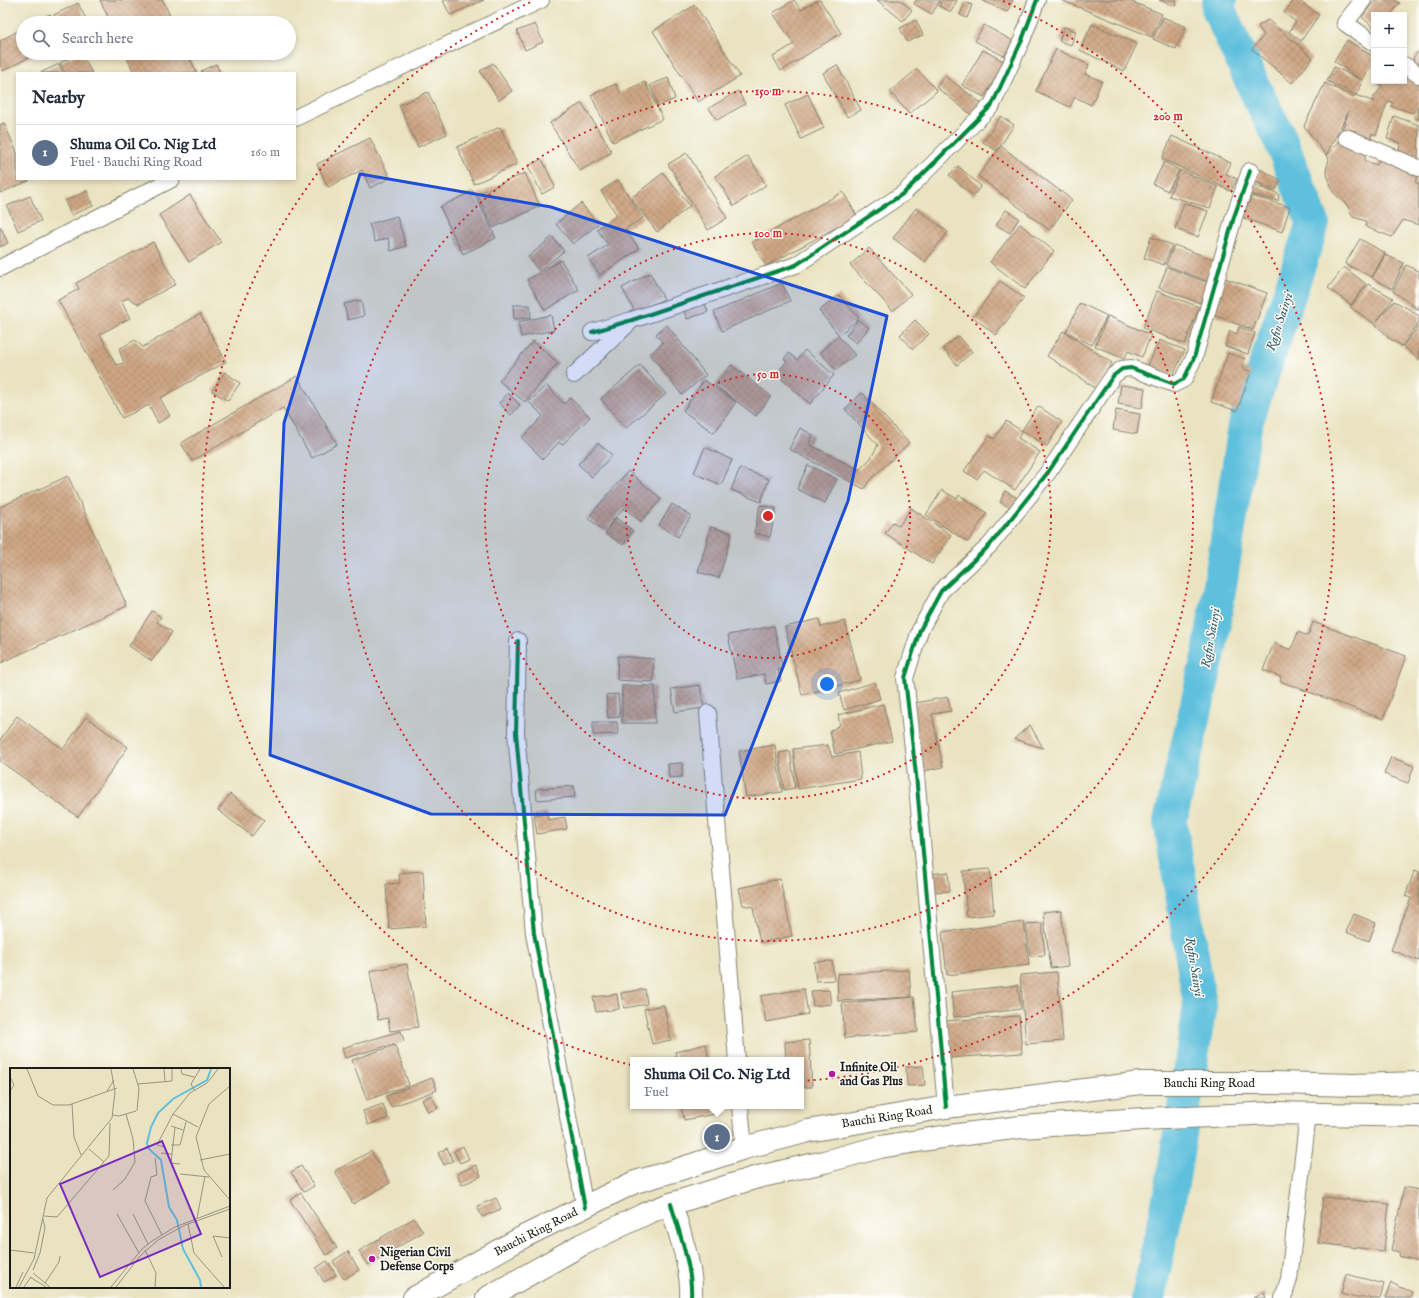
<!DOCTYPE html>
<meta charset="utf-8">
<style>
body{margin:0;font-family:"IM FELL English",serif;background:#f2f2f3;color:#1f2937}
.controls{position:absolute;right:12px;top:12px;display:grid;overflow:hidden;border-radius:0px;box-shadow:0 2px 6px #0003}
.controls button{width:36px;height:36px;display:grid;place-items:center;padding:0;border:0;border-bottom:1px solid #e0e1e3;background:#fff;color:#1f2937;font:20px sans-serif}
.you{position:absolute;left:827px;top:684px;width:14px;height:14px;margin:-10px;border:3px solid #fff;border-radius:50%;background:#1a73e8;box-shadow:0 0 0 6px #1a73e833}
.badge{display:grid;place-items:center;width:26px;height:26px;border-radius:50%;background:#2563eb;color:#fff;font-size:13px;font-weight:700}
.pin{position:absolute;translate:-50% -50%;border:2px solid #fff;box-shadow:0 1px 4px #0006}
.popup{position:absolute;left:630px;top:1057px;width:174px;height:52px;box-sizing:border-box;display:grid;place-content:center;border-radius:0px;background:#fff;filter:drop-shadow(0 1px 3px #0005);font-size:13px;white-space:nowrap;color:#747a83}
.popup b{font-size:15px;color:#1f2937}
.popup::after{content:'';position:absolute;left:50%;top:100%;margin-left:-8px;border:8px solid transparent;border-top-color:#fff}
.list{margin:0;padding:0;list-style:none}
h2{display:flex;justify-content:space-between;align-items:center;height:52px;margin:0;padding:0 16px;font-size:17px}
h2 small{font-size:13px;font-weight:400;color:#747a83}
.list li{display:grid;grid-template-columns:26px 1fr auto;gap:12px;align-items:center;box-sizing:border-box;height:56px;padding:0 16px;border-top:1px solid #e0e1e3}
.list b{display:block;font-size:15px;white-space:nowrap}
.list p{margin:0;font-size:13px;white-space:nowrap;color:#747a83}
.list em{font-size:13px;font-style:normal;color:#747a83}
.icon{flex:none;width:22px;height:22px;fill:none;stroke:currentColor;stroke-width:2;stroke-linecap:round;stroke-linejoin:round}
.map{position:relative;flex:none;width:1419px;height:1298px;overflow:hidden}
.search{position:absolute;background:#fff;box-shadow:0 2px 6px #0003;left:16px;top:16px;width:280px;height:44px;display:flex;align-items:center;gap:10px;box-sizing:border-box;padding:0 14px;border-radius:22px;color:#747a83;font-size:15px}
.panel{position:absolute;background:#fff;box-shadow:0 2px 6px #0003;left:16px;top:72px;width:280px;height:108px;border-radius:0px}
.map>svg:first-child{display:block}
.lines{fill:none;stroke-linecap:round;stroke-linejoin:round}
.river{stroke:#5fc0dd;stroke-width:34}
.building{fill:url(#building-cross-hatch)}
.minor-casing{stroke:#83806e;stroke-width:18}
.primary-casing{stroke:#83806e;stroke-width:24}
.minor{stroke:#fff;stroke-width:16}
.primary{stroke:#fff;stroke-width:22}
.cycleway-casing{stroke:#fdfcf7;stroke-width:6}
.cycleway{stroke:#00873e;stroke-width:4}
.marked{fill:#1d4ed8;fill-opacity:0.2;stroke:#1d4ed8;stroke-width:3;stroke-linejoin:round}
.ring{fill:none;stroke:#d62828;stroke-width:2;stroke-dasharray:2 4}
.poi-dot{fill:#b5179e;stroke:#fdfcf7;stroke-width:1.5}
.labels{text-anchor:middle;dominant-baseline:central;stroke-width:3;stroke-linejoin:round;paint-order:stroke}
.poi-label{font-size:12px;font-weight:bold;fill:#1c1c1c;stroke:#fdfcf7;text-anchor:start}
.street-label{font-size:12px;fill:#1c1c1c;stroke:#fdfcf7}
.water-label{font-size:13px;font-style:italic;fill:#375e69;stroke:#fdfcf7}
.inset-river{fill:none;stroke:#5fc0dd;stroke-width:2}
.inset-road{fill:none;stroke:#98937f;stroke-width:1}
.view{fill:#7b2cbf;fill-opacity:0.15;stroke:#7b2cbf;stroke-width:2}
.inset-edge{fill:none;stroke:#1c1c1c;stroke-width:2}
.centre{fill:#d62828;stroke:#fdfcf7;stroke-width:2}
.ring-label{font-size:12px;text-anchor:middle;font-weight:bold;fill:#d62828;stroke:#fdfcf7;stroke-width:3;stroke-linejoin:round;paint-order:stroke}
</style>
<div class="map">
<svg width="1419" height="1298" viewBox="0 0 1419 1298">
<defs>
<pattern id="building-cross-hatch" width="8" height="8" patternUnits="userSpaceOnUse"><rect width="8" height="8" fill="#cea684"/><path d="M0 0l8 8M0 8l8-8" fill="none" stroke="#b08e71"/></pattern>
</defs>
<rect width="100%" height="100%" fill="#fdfcf7"/>
<filter id="ink" filterUnits="userSpaceOnUse"><feTurbulence type="fractalNoise" baseFrequency=".025" numOctaves="2"/><feDisplacementMap in="SourceGraphic" scale="8" xChannelSelector="R" yChannelSelector="G"/><feConvolveMatrix kernelMatrix="1 2 1 2 8 2 1 2 1" color-interpolation-filters="sRGB"/></filter>
<filter id="wash" filterUnits="userSpaceOnUse"><feTurbulence type="fractalNoise" baseFrequency=".012" numOctaves="4" result="noise"/><feDisplacementMap in="SourceGraphic" scale="16" xChannelSelector="R" yChannelSelector="G"/><feGaussianBlur stdDeviation="0.9" result="paint"/><feColorMatrix in="noise" values="0 0 0 0 0 0 0 0 0 0 0 0 0 0 0 0 0 1.4 0 .05"/><feComposite in="paint" operator="in"/></filter>
<g filter="url(#wash)">
<rect width="100%" height="100%" fill="#eae3c1"/>
<g class="lines">
<path class="river" d="M1148 1298 1172 1185 1200 1005 1170 821 1210 648 1245 426 1313 223 1278 134 1260 100 1218 8 1220 0"/>
</g>
<g id="blocks">
<g class="building">
<path d="M100 0H163L173 23H111Z"/>
<path d="M443 0H484L450 15Z"/>
<path d="M794 0 801 10 818 0H820L841 33 781 71 773 57 794 44 773 13Z"/>
<path d="M877 0H900L912 10 903 21Z"/>
<path d="M916 0H940L932 14 914 4Z"/>
<path d="M942 0H957L951 12 939 6Z"/>
<path d="M981 0H1013L1007 12Z"/>
<path d="M1061 0H1127L1162 14 1152 37Z"/>
<path d="M1159 0H1177L1175 6Z"/>
<path d="M1294 0H1298L1319 15 1301 41 1289 32 1296 22 1284 13Z"/>
<path d="M1375 0H1395L1400 3 1390 15H1374V28L1362 17Z"/>
<path d="M965 2 972 5 967 18 960 15Z"/>
<path d="M78 3 88 23H57L54 15Z"/>
<path d="M695 5 740 76 698 102 653 31Z"/>
<path d="M50 14 55 23H32Z"/>
<path d="M1163 17 1186 27 1176 49 1153 39Z"/>
<path d="M916 20 923 35 907 42 900 28Z"/>
<path d="M1268 20 1313 58 1292 83 1252 49 1264 35 1258 26Z"/>
<path d="M535 24 543 42 525 50 517 31Z"/>
<path d="M1092 24 1137 44 1124 71 1080 50Z"/>
<path d="M984 25 1013 41 1004 56 975 41Z"/>
<path d="M1064 27 1076 31 1071 45 1059 41Z"/>
<path d="M23 28V53H37L3 71 0 65V41Z"/>
<path d="M1347 40 1374 57V61L1362 80 1334 61Z"/>
<path d="M1056 49 1089 65 1085 74 1102 81 1091 105 1075 97 1070 107 1036 91Z"/>
<path d="M983 50 1005 62 984 97 962 85Z"/>
<path d="M1419 51V68L1412 65 1414 62 1413 58Z"/>
<path d="M79 53H81L92 73H65L60 63Z"/>
<path d="M125 53H187L197 73H134Z"/>
<path d="M493 63 512 91 499 100 480 71Z"/>
<path d="M59 64 63 73H40Z"/>
<path d="M216 64 220 73H202L201 71Z"/>
<path d="M837 65 861 110 847 117 823 73Z"/>
<path d="M1334 67 1363 80 1356 95 1327 81Z"/>
<path d="M917 69 937 91 909 114 890 92Z"/>
<path d="M1404 74 1419 84V104L1413 113 1391 106 1393 103 1389 101 1386 106 1376 135 1372 133 1370 140 1360 136 1356 131 1342 129 1349 111 1326 155 1304 126 1325 83 1354 97 1355 95 1375 102 1372 100 1382 86 1375 81H1404Z"/>
<path d="M945 76 981 103 972 115 936 87Z"/>
<path d="M668 78 675 99 658 106 650 85Z"/>
<path d="M645 82 663 119 613 142 591 95 616 84 620 93Z"/>
<path d="M738 91 745 104 717 120 709 108Z"/>
<path d="M428 92 447 134 418 147 399 105Z"/>
<path d="M808 94 824 128 801 139 785 105Z"/>
<path d="M582 103 612 152 580 171 550 123Z"/>
<path d="M1419 107V120L1414 117Z"/>
<path d="M1001 116 1014 125 997 151 983 142Z"/>
<path d="M1394 116 1419 125 1418 159 1398 152 1401 143 1387 139Z"/>
<path d="M4 123 17 153V179H28L29 181 0 193V125Z"/>
<path d="M500 127 517 164 474 184 457 147Z"/>
<path d="M1172 136 1231 163 1226 174 1237 179 1231 191 1162 159Z"/>
<path d="M370 138 390 178 370 188 362 170 328 187 317 164Z"/>
<path d="M1339 140 1365 154V161L1377 165 1379 160 1419 174 1415 182 1419 184V225L1403 220 1392 237 1366 227V221L1353 217 1347 205 1333 192 1326 171 1329 159 1326 155 1333 149Z"/>
<path d="M1001 146 1072 200 1049 230 978 176Z"/>
<path d="M687 153 727 218 708 230 668 164Z"/>
<path d="M748 156 766 185 734 206 715 176Z"/>
<path d="M542 159 555 187 542 194 528 166Z"/>
<path d="M1164 162 1179 170 1168 191 1153 184Z"/>
<path d="M958 166 981 186 973 196 949 175Z"/>
<path d="M1259 169 1281 180 1275 191 1254 181Z"/>
<path d="M1180 170 1218 187 1210 208 1169 196Z"/>
<path d="M525 173 540 206 493 228 477 194Z"/>
<path d="M663 173 690 206 657 232 631 198Z"/>
<path d="M618 180 643 218 625 229 639 249 600 275 588 258 608 245 597 229 617 215 601 191Z"/>
<path d="M1254 185 1279 194 1278 201 1251 194Z"/>
<path d="M87 191 93 206 71 215 65 201Z"/>
<path d="M473 191 496 238 463 254 440 207Z"/>
<path d="M843 192 857 216 766 266 752 242Z"/>
<path d="M190 195 221 242 189 262 159 215Z"/>
<path d="M30 196 41 221 18 231 7 206Z"/>
<path d="M1252 196 1290 207 1282 232 1242 217Z"/>
<path d="M581 203 598 224 573 244 556 224Z"/>
<path d="M1184 203 1208 211 1198 237 1175 229Z"/>
<path d="M916 208 948 232 925 262 893 238Z"/>
<path d="M1006 210 1019 218 1010 233 996 225Z"/>
<path d="M397 216 406 246 391 251 388 238 375 242 369 224Z"/>
<path d="M1020 224 1054 251 1025 289 990 262Z"/>
<path d="M0 226 8 243 0 247Z"/>
<path d="M552 237 564 251 539 271 528 257Z"/>
<path d="M1151 237 1172 245 1164 265 1144 258Z"/>
<path d="M1360 239 1385 253 1372 277 1345 264Z"/>
<path d="M153 242 176 284 139 304 128 298 121 301 130 318 100 334 116 365 124 363 119 349 135 340 143 347 200 314 226 362 160 398 170 416 158 423 149 405 122 418 58 300 79 289 76 283Z"/>
<path d="M1174 245 1215 260 1207 281 1166 265Z"/>
<path d="M869 248 911 294 893 311 850 265Z"/>
<path d="M1385 255 1404 263 1392 289 1372 278Z"/>
<path d="M561 260 579 290 545 310 527 280Z"/>
<path d="M1406 265 1419 271V310L1393 291Z"/>
<path d="M1167 267 1208 283 1200 303 1159 288Z"/>
<path d="M1344 267 1366 284 1351 305 1328 288Z"/>
<path d="M650 273 664 299 636 313 622 288Z"/>
<path d="M1225 278 1267 293 1253 330 1211 314Z"/>
<path d="M1000 281 1024 298 996 335 973 317Z"/>
<path d="M782 283 790 301 722 331 714 312Z"/>
<path d="M1368 284 1393 298 1377 321 1394 301 1409 309 1419 316V322L1402 346 1387 337 1388 336 1375 324 1350 307Z"/>
<path d="M1157 291 1199 307 1185 344 1143 328Z"/>
<path d="M839 295 859 318 839 335 819 311Z"/>
<path d="M361 300 364 316 348 320 344 304Z"/>
<path d="M704 301 708 312 687 319 683 308Z"/>
<path d="M1080 303 1107 316 1092 345 1066 332Z"/>
<path d="M513 305H530L531 318 514 319Z"/>
<path d="M551 315 554 330 521 337 518 322Z"/>
<path d="M1108 316 1151 335 1142 357 1128 351 1124 359 1095 346Z"/>
<path d="M858 320 869 328 856 343 846 335Z"/>
<path d="M915 320 929 334 913 349 900 335Z"/>
<path d="M667 325 706 375 682 395 650 354 663 343 656 334Z"/>
<path d="M1419 326V360L1403 346Z"/>
<path d="M1239 327 1255 333 1248 354 1225 346 1230 331 1237 334Z"/>
<path d="M1063 331 1112 363 1095 388 1047 356Z"/>
<path d="M838 336 855 355 836 370 820 352Z"/>
<path d="M959 336 972 352 957 365 943 348Z"/>
<path d="M1159 340 1185 350 1173 375 1147 368Z"/>
<path d="M533 341 558 363 525 402 499 381Z"/>
<path d="M805 350 834 375 810 404 776 374 787 361 784 359 789 353 797 360Z"/>
<path d="M1228 353 1245 359 1242 368 1251 372 1237 411 1211 402Z"/>
<path d="M640 365 666 394 626 428 601 399Z"/>
<path d="M731 365 771 396 756 416 715 385Z"/>
<path d="M225 372 240 383 228 401 212 391Z"/>
<path d="M297 376 337 444 312 458 283 408 192 461 181 443Z"/>
<path d="M704 380 736 402 714 433 683 411Z"/>
<path d="M546 385 564 404 570 398 590 417 562 445 559 442 543 459 522 438 543 416 529 402Z"/>
<path d="M1121 385 1145 388 1142 408 1118 404Z"/>
<path d="M508 393 520 405 511 415 499 403Z"/>
<path d="M862 393 909 443 869 481 864 489 789 449 800 428 813 435 809 444 859 470 871 458 878 445 845 409Z"/>
<path d="M1038 406 1062 422 1047 446 1022 430Z"/>
<path d="M1116 410 1140 414 1137 434 1113 430Z"/>
<path d="M1006 421 1022 431 1018 438 1040 452 1015 490 984 470 977 479 964 471 989 436 994 439Z"/>
<path d="M598 443 612 455 592 477 578 464Z"/>
<path d="M705 447 732 460 721 485 694 473Z"/>
<path d="M808 465 837 479 825 503 797 489Z"/>
<path d="M740 468 769 479 761 502 731 490Z"/>
<path d="M628 471 661 499 641 522 624 508 604 531 588 518Z"/>
<path d="M68 476 127 606 0 663V507Z"/>
<path d="M942 490 957 499 959 495 987 513 968 542 926 515Z"/>
<path d="M1005 491 1019 499 1013 509 1000 502Z"/>
<path d="M672 504 691 516 678 537 659 525Z"/>
<path d="M760 505 776 508 770 537 754 533Z"/>
<path d="M911 508 951 535 932 564 885 533 893 522 899 526Z"/>
<path d="M616 518 633 531 623 545 605 533Z"/>
<path d="M711 527 732 533 719 578 698 572Z"/>
<path d="M152 611 161 617 157 622 172 632 152 661 129 646Z"/>
<path d="M819 619 821 627 845 621 860 680 802 695 785 627Z"/>
<path d="M1313 622 1406 656 1383 719 1290 685 1280 681 1281 677 1263 670 1274 643 1291 650 1298 632 1308 636Z"/>
<path d="M774 626 783 669 778 670 781 681 766 684 764 674 737 679 728 635Z"/>
<path d="M618 656 654 659 653 682 617 680Z"/>
<path d="M875 682 880 699 844 710 839 693Z"/>
<path d="M700 685 704 708 675 712 671 689Z"/>
<rect x="622" y="686" width="33" height="37"/>
<path d="M618 694 620 717 608 718 606 695Z"/>
<path d="M948 697 951 711 932 714 943 767 923 771 909 704Z"/>
<path d="M883 704 892 741 835 754 830 731 840 725 838 715Z"/>
<path d="M17 716 63 749 86 717 128 747 78 817 0 761V740Z"/>
<path d="M593 722H617L618 734 593 735Z"/>
<path d="M1030 725 1043 748 1014 739Z"/>
<path d="M775 745 782 792 746 797 739 751Z"/>
<path d="M828 745 832 757 858 752 861 779 798 789 793 749Z"/>
<path d="M790 751 795 788 784 790 779 753Z"/>
<path d="M1391 757 1414 766 1408 783 1384 774Z"/>
<path d="M682 763V777L669 778 668 764Z"/>
<path d="M574 786 575 797 537 800 536 789Z"/>
<path d="M230 794 264 820 252 836 218 810Z"/>
<path d="M547 812 548 820 565 817 567 829 537 834 534 815Z"/>
<path d="M990 869 994 914 967 917 963 871Z"/>
<path d="M1415 870 1419 872V961L1391 950 1411 898 1405 896Z"/>
<path d="M423 871 426 926 389 929 386 884 400 883 399 873Z"/>
<path d="M948 872 950 891 932 892 930 874Z"/>
<path d="M780 879 792 936 760 943 753 907 743 905 739 888Z"/>
<path d="M1061 910 1068 966 1051 968 1043 912Z"/>
<path d="M1354 914 1376 923 1369 941 1346 932Z"/>
<path d="M1024 922 1029 965 947 975 942 932Z"/>
<path d="M1042 923 1045 955 1030 956 1026 924Z"/>
<path d="M832 961 834 980 816 981 814 962Z"/>
<path d="M407 964 418 1027 390 1031 388 1018 378 1020 370 971Z"/>
<path d="M909 970 911 997 838 1001 837 974Z"/>
<path d="M1057 972 1063 1041 1026 1044 1020 975Z"/>
<path d="M1018 985 1021 1009 954 1017 951 992Z"/>
<path d="M645 989 647 1004 624 1008 621 993Z"/>
<path d="M804 989 808 1014 766 1022 761 996Z"/>
<path d="M829 990 831 1004 813 1006 811 991Z"/>
<path d="M617 994 619 1009 596 1012 593 997Z"/>
<path d="M914 997 918 1032 845 1038 842 1003Z"/>
<path d="M664 1005 671 1040 652 1044 644 1009Z"/>
<path d="M1019 1016 1022 1053 947 1058 944 1021Z"/>
<path d="M401 1031 404 1041 345 1058 342 1048Z"/>
<path d="M809 1040 812 1087H801V1060H786L785 1042Z"/>
<path d="M706 1044 709 1060H677L675 1052Z"/>
<path d="M395 1045 409 1085 367 1100 352 1060Z"/>
<path d="M923 1066 925 1085 907 1086 906 1067Z"/>
<path d="M432 1078 437 1090 391 1107 386 1096Z"/>
<path d="M431 1095 438 1108 428 1112 422 1100Z"/>
<path d="M383 1104 388 1118 368 1125 363 1111Z"/>
<path d="M681 1106H713L715 1114 684 1120Z"/>
<path d="M463 1146 469 1159 460 1163 454 1151Z"/>
<path d="M447 1148 453 1161 444 1165 438 1153Z"/>
<path d="M371 1151 390 1183 353 1204 335 1171Z"/>
<path d="M476 1165 481 1176 462 1185 457 1174Z"/>
<path d="M301 1166 314 1186 304 1192 291 1172Z"/>
<path d="M1404 1187 1419 1190V1261L1399 1256 1400 1252 1391 1250Z"/>
<path d="M301 1193 337 1248 326 1255 290 1200Z"/>
<path d="M1323 1197 1389 1204 1384 1251 1318 1243Z"/>
<path d="M496 1198 501 1209 482 1217 477 1206Z"/>
<path d="M414 1218 423 1232 367 1265 359 1251Z"/>
<path d="M348 1251 359 1270 344 1279 333 1261Z"/>
<path d="M327 1261 336 1275 324 1282 316 1268Z"/>
<path d="M1346 1274 1384 1284 1380 1298H1356L1341 1294Z"/>
<path d="M1391 1283 1412 1292 1410 1298H1385Z"/>
<path d="M1264 1293 1266 1298H1253Z"/>
</g>
</g>
</g>
<g filter="url(#ink)">
<use href="#blocks" fill-opacity="0" stroke="#83806e" stroke-width="1"/>
<g class="lines">
<defs>
<g id="minor">
<path d="M1363 0 1345 23 1374 43"/>
<path d="M1404 65 1419 75"/>
<path d="M295 118 541 0"/>
<path d="M1346 137 1419 168"/>
<path d="M0 268 172 179"/>
<path d="M592 332 632 320 796 265 904 193 992 105 1022 40 1037 0"/>
<path d="M574 375 629 323"/>
<path d="M518 641 516 733 534 933 585 1208"/>
<path d="M708 713 737 1060"/>
<path d="M740 1106 744 1148"/>
<path d="M946 1107 916 775 905 678 920 630 941 591 990 545 1049 471 1113 376 1122 369 1131 368 1174 384 1184 379 1194 358 1234 217 1250 171"/>
<path d="M1283 1298 1289 1279 1308 1114"/>
</g>
<g id="primary">
<path d="M671 1204C679 1232 693 1269 691 1298"/>
<path d="M414 1298 525 1236 635 1182 677 1170 744 1148 808 1131 946 1107 1141 1083H1273L1354 1085 1419 1083"/>
<path d="M487 1298 581 1245 649 1212 671 1204 754 1178 824 1162 880 1147 942 1137 1021 1127 1143 1119 1275 1113 1419 1116"/>
</g>
</defs>
<use href="#minor" class="minor-casing"/>
<use href="#primary" class="primary-casing"/>
<use href="#minor" class="minor"/>
<use href="#primary" class="primary"/>
<defs>
<g id="cycleway">
<path d="M592 332 632 320 796 265 904 193 992 105 1022 40 1037 0"/>
<path d="M518 641 516 733 534 933 585 1208"/>
<path d="M946 1107 916 775 905 678 920 630 941 591 990 545 1049 471 1113 376 1122 369 1131 368 1174 384 1184 379 1194 358 1234 217 1250 171"/>
<path d="M671 1204C679 1232 693 1269 691 1298"/>
</g>
</defs>
<use href="#cycleway" class="cycleway-casing"/>
<use href="#cycleway" class="cycleway"/>
</g>
</g>
<path class="marked" d="M360 174 551 207 887 316 848 501 725 815 431 814 270 755 284 423Z"/>
<g class="ring">
<circle cx="768" cy="516" r="142"/>
<circle cx="768" cy="516" r="283"/>
<circle cx="768" cy="516" r="425"/>
<path d="M1003 1A566 566 0 1 1 533 1"/>
</g>
<g class="poi-dot">
<circle cx="832" cy="1074" r="4"/>
<circle cx="372" cy="1259" r="4"/>
</g>
<g class="labels">
<g class="poi-label">
<text x="840" y="1067">Infinite Oil<tspan x="840" dy="14">and Gas Plus</tspan></text>
<text x="380" y="1252">Nigerian Civil<tspan x="380" dy="14">Defense Corps</tspan></text>
</g>
<g class="street-label">
<text x="1209" y="1083">Bauchi Ring Road</text>
<text transform="translate(887 1117) rotate(-9)">Bauchi Ring Road</text>
<text transform="translate(536 1232) rotate(-27)">Bauchi Ring Road</text>
</g>
<g class="water-label">
<text transform="translate(1280 322) rotate(-72)">Rafin Sainyi</text>
<text transform="translate(1211 638) rotate(-80)">Rafin Sainyi</text>
<text transform="translate(1194 967) rotate(81)">Rafin Sainyi</text>
</g>
</g>
<g transform="translate(10 1068)">
<rect width="220" height="220" fill="#eae3c1"/>
<path class="inset-river" d="M191 219 190 212 173 181 167 152 159 139 151 92 138 80 137 75 141 59 148 45 163 31 197 12 201 1"/>
<path class="inset-road" d="M17 1 28 28 43 37H59L107 20M123 1 129 20 127 43M154 1 155 13M171 1 172 6 184 9M0 9 4 17 0 23M128 16 162 13V1M220 18 199 36 186 69 194 102 220 132M184 22 181 16 190 1M97 23 104 12M62 36 64 69 71 87M163 46 188 59M103 47 109 48 126 43M161 58 173 62M161 77H170L176 54M155 79 147 77 163 46 180 25 197 15 208 1M79 81 94 94M151 85 162 86 165 59M162 86 161 95 170 96M145 90 147 107 141 109 135 133 152 167M190 92 220 86M170 106 199 109M103 122 115 111 125 94 123 71 116 46M107 146 129 185M123 146 138 176M34 148 47 149 99 88 100 55M187 150 195 108M178 156 184 185 214 219M0 182 24 185M135 182 146 205 145 219M212 189 203 168 220 170M23 202 30 185 35 160 33 151M23 205 40 219M20 209 36 219M35 215 49 194 50 188M6 219 13 204M9 219 24 191 37 130 102 50 105 24 101 1M14 219 21 209M101 219 132 181 142 173 165 159 220 138M106 219 130 188 148 172 175 157 220 141"/>
<path class="view" d="M152 73 191 166 90 209 50 116Z"/>
<rect width="220" height="220" class="inset-edge"/>
</g>
<circle cx="768" cy="516" r="6" class="centre"/>
<g class="ring-label">
<text x="768" y="95">150 m</text>
<text x="1168" y="120">200 m</text>
<text x="768" y="237">100 m</text>
<text x="768" y="378">50 m</text>
</g>
</svg>
<div class="controls">
<button>+</button>
<button>−</button>
</div>
<div class="you"></div>
<div class="pin badge" style="left:717px;top:1137px;background:#5c6f8a">1</div>
<div class="popup"><b>Shuma Oil Co. Nig Ltd</b>Fuel</div>
<div class="search"><svg class="icon" aria-label="search" viewBox="0 0 24 24"><circle cx="10" cy="10" r="6"/><path d="M15 15l6 6"/></svg>Search here</div>
<section class="panel">
<h2>Nearby<small></small></h2>
<ul class="list">
<li><span class="badge" style="background:#5c6f8a">1</span><div><b>Shuma Oil Co. Nig Ltd</b><p>Fuel · Bauchi Ring Road</p></div><em>160 m</em></li>
</ul>
</section>
</div>
